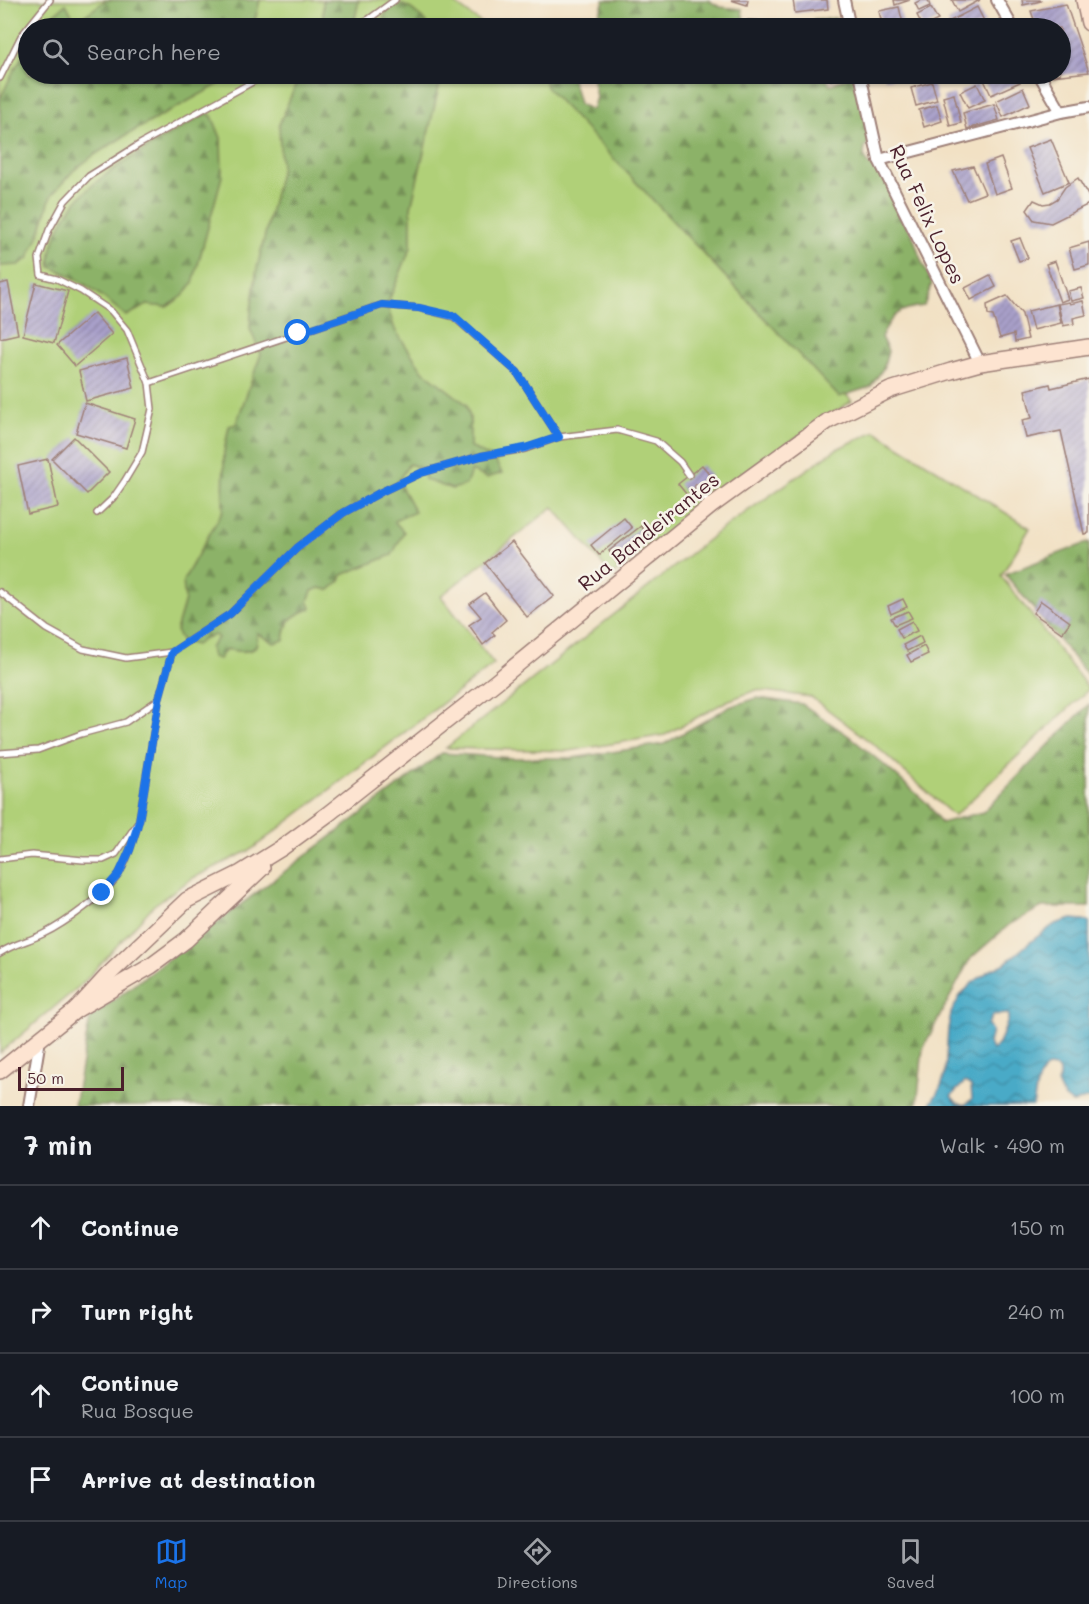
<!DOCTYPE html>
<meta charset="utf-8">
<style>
body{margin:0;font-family:Mali,sans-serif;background:#242831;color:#f1f3f6}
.scale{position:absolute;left:18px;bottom:15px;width:106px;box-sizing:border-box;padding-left:6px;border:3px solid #4a1f2b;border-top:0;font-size:16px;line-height:21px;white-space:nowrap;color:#4a1f2b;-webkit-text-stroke:4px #f7f3e8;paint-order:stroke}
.stop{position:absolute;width:18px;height:18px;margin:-14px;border:4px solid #1a73e8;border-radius:50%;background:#fff}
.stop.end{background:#1a73e8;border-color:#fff;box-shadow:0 2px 6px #0008}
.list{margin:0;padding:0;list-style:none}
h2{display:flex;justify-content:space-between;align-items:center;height:78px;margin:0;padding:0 24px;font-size:26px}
h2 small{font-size:20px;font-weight:400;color:#9ea1a6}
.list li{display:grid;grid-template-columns:39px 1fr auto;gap:18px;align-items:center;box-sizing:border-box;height:84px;padding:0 24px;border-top:2px solid #363941}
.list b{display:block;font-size:22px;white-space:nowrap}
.list p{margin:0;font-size:20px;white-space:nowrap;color:#9ea1a6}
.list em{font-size:20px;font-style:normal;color:#9ea1a6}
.icon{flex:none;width:33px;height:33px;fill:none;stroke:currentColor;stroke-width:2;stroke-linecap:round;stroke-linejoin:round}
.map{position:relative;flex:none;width:1089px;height:1106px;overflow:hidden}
.search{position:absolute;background:#171b24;box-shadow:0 2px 4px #0004;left:18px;right:18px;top:18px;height:66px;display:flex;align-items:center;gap:15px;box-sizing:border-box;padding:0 21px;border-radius:33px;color:#9ea1a6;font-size:22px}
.sheet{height:414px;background:#171b24}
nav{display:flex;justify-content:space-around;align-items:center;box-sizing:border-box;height:84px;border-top:2px solid #363941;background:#171b24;font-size:16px;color:#9ea1a6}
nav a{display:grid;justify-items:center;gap:3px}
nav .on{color:#1a73e8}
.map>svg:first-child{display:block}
.green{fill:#b0d078;stroke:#7d7852;stroke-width:1.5}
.forest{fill:url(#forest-firs);stroke:#6b684a;stroke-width:1.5}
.water{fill:url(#water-waves);stroke:#496479;stroke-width:1.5;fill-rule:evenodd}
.building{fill:url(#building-hatch)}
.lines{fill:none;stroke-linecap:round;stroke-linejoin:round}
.lane-casing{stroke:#9e8078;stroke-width:8}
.street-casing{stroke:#9e8078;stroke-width:14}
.secondary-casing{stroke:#9e8078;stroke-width:18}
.lane{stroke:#fff;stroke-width:5}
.street{stroke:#fff;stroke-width:10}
.secondary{stroke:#fde4d1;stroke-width:15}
.route{stroke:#1a73e8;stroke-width:8}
.labels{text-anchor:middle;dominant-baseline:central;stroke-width:5;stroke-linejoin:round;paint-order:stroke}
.street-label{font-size:20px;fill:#4a1f2b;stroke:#f7f3e8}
</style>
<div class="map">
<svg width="1089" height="1106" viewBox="0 0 1089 1106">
<defs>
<pattern id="forest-firs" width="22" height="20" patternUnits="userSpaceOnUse" patternTransform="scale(1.5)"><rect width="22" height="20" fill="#8cb268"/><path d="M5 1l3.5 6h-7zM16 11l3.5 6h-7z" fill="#749056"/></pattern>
<pattern id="water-waves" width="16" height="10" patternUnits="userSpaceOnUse" patternTransform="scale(1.5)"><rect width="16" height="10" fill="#48aac7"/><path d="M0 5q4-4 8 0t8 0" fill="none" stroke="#3e8aa2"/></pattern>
<pattern id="building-hatch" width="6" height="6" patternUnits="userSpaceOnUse" patternTransform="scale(1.5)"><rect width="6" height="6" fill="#a9a0ca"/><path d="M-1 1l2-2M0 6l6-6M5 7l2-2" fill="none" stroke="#8c82a4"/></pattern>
</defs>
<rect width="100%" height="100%" fill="#f7f3e8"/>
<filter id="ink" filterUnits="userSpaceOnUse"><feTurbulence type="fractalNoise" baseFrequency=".0167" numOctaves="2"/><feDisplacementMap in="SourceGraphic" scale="12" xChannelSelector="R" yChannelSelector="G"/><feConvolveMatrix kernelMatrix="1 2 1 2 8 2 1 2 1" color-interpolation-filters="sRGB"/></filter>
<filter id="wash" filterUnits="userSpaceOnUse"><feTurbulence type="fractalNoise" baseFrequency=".008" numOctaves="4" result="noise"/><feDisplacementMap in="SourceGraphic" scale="24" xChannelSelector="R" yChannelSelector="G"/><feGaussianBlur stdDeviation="1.35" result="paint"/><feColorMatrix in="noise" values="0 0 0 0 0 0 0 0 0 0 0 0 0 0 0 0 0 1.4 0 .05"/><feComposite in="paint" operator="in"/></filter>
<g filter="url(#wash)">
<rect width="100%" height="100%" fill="#f2e1c4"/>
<g class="green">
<path d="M0 0H450L488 28H28V74H542L586 114 852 401 779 449 612 575 553 507 441 596 494 664 252 849 193 878 154 905 83 983 0 1053Z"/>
<path d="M875 431 1030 528 1001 576 1089 689 954 816 877 747 811 697 756 690 727 701 665 735 569 751 446 748 719 531 835 450Z"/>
</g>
<g class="forest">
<path d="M106 0H260L253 28H41L47 20 66 4 76 22Z"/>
<path d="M323 0H359L355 19 360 28H323Z"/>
<path d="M604 0H708L720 7 742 9 745 28H595Z"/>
<path d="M399 4C412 6 422 18 430 28H377L390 7Z"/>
<path d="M834 18 840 21V28H806L814 19 823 20Z"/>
<path d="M546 20 560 21 565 28H540Z"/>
<path d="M28 48V74H234L232 77 123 137 94 155 73 171 51 196 40 232 28 259 18 265 0 266V99L14 70Z"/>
<path d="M300 74H442L411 207V247L387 305 395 330 423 371 466 404 470 418V447L494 459 502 473 487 478 471 471 466 485 452 489 425 480 424 469 409 464 398 481 415 512 394 521 404 532 392 555 342 575 340 581 330 590 319 588 312 591 308 601 311 608C291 618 287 616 284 640L274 643 257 633C257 636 258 640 257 643 254 655 235 651 226 649L219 659 212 657 210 648 218 638 216 635 205 638 196 645 182 641 176 631 185 600 183 581 223 510 224 452 229 426 236 424 261 354 250 329 251 310 257 268 281 168 279 125Z"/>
<path d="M544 74H569L574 85 579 104 592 110 596 97 592 74H824L830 85 855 74 870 141 865 147 864 155 867 163 878 170 888 185 898 205 902 218 912 233 921 260 932 283 924 306C898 309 893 313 881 337L888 351 884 367 874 382 870 387 839 397 546 87Z"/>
<path d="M207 113 212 116 221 138 222 176 193 283 183 296 167 307 147 305 126 316C103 296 80 278 51 267 49 254 53 243 58 231 75 191 111 170 147 148 167 136 187 125 207 113Z"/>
<path d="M1089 542V677L1005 574Z"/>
<path d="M757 698 802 704 849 736 883 764 928 804 941 823 983 812 1089 704V907H1042L1010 924 970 959 923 1048 917 1106H74L90 1018 442 753 513 758H573L664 744 729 707Z"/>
</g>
<path class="water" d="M1072 919 1084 920 1089 922V1098L1073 1103C1063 1098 1061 1093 1057 1083L1060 1078V1072L1056 1068 1047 1067C1036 1077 1036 1092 1033 1106H929L940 1089 945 1074 948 1029 951 1013 960 996 972 983 989 971 1004 964 1034 939 1055 924ZM1008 1014V1020L999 1044 992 1050 989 1043 992 1031 988 1024 993 1015ZM965 1082 971 1086 972 1099 965 1105 957 1103 951 1096Z"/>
<g id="blocks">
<g class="building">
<path d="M731 0H748L747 5Z"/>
<path d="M793 0H827L828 9 795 13Z"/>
<path d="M894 0H910L895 5Z"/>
<path d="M921 0H928L930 6 919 11 915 3Z"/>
<path d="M952 0H980L958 12Z"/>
<path d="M1022 0H1040L1041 1 1023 5Z"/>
<path d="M1066 4 1089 72 1052 76 1051 74H1060V28H1037L1031 11Z"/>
<path d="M899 7 904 28H883L879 11Z"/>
<path d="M977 7 985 23 974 28H951L948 22Z"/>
<path d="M931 8 938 20 923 27 917 15Z"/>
<path d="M748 20 764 21V28H747Z"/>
<path d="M829 74H848L831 80Z"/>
<path d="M884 74H896L897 77 885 79Z"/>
<path d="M1000 74H1017L1020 82 991 95 984 80Z"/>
<path d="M932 82 937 100 916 106 911 88Z"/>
<path d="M977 84 985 100 968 108 960 92Z"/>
<path d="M1023 88 1030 104 1003 117 996 101Z"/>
<path d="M954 94 961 123 950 126 943 97Z"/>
<path d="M994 104 999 120 967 129 963 113Z"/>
<path d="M937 105 942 121 924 127 919 110Z"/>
<path d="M1051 139 1069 182 1045 192 1027 148Z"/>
<path d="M1001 158 1012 188 995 194 985 164Z"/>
<path d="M973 166 985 193 967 200 953 171Z"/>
<path d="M1078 178 1089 197V204L1051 223 1034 220 1027 210 1034 200 1043 204 1050 203 1057 199 1065 187Z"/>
<path d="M1020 238 1028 258 1019 261 1011 241Z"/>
<path d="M1089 242V265L1075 269 1069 248Z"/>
<path d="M1055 261 1068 299 1060 302 1046 264Z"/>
<path d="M990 275 996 287 971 300 965 288Z"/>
<path d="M8 282 18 334 0 338V284Z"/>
<path d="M36 283 68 291 54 343 23 335Z"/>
<path d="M1081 288 1084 298 1071 301 1068 291Z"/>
<path d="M1007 296 1022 314 1028 339 1015 342 1014 334 1000 338 993 316 988 315 987 305Z"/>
<path d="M1083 301 1086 315 1073 318 1074 324 1063 326 1058 304 1069 302 1070 304Z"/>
<path d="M1057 304 1061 323 1033 330 1028 311Z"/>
<path d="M94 313 112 334 75 366 57 345Z"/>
<path d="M127 358 134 388 86 401 79 371Z"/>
<path d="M1089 379V533L1084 534 1061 431 1026 438 1022 420 1032 418 1025 390 1050 384 1051 388Z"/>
<path d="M85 403 135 419 126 448 76 433Z"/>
<path d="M74 437 109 472 87 494 52 459Z"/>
<path d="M48 459 58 507 28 514 18 466Z"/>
<path d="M702 465 711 476 687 495 678 484Z"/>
<path d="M624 518 632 528 599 555 591 545Z"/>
<path d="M641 526 650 538 617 563 609 551Z"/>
<path d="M512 542 554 596 527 617 485 563Z"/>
<path d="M485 593 506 620 492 632 495 635 483 645 469 625 481 617 470 604Z"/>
<path d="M903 599 907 607 891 614 888 606Z"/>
<path d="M1041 601 1070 622 1062 633 1033 613Z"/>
<path d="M908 611 912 618 895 625 891 618Z"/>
<path d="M912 621 917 631 902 638 897 629Z"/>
<path d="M920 636 923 643 907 651 903 645Z"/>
<path d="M924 646 928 654 911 662 907 655Z"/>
</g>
</g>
</g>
<g filter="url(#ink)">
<use href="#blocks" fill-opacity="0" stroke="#9e8078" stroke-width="1.5"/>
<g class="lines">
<defs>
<g id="lane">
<path d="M351 28 369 19 395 0"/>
<path d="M0 78 21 36 50 0"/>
<path d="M149 383 382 305 419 308 454 317 517 372 559 437"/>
<path d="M698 487 710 505"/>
<path d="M97 513 113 498 124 482 142 452 152 409 149 383 127 330 111 311 81 291 57 279 41 275 39 258 49 230 65 201 89 176 140 144 267 74"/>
<path d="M0 592 47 629 83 649 126 658 172 652 230 614 297 548 343 513 381 492 421 473 481 456 525 449 559 437 617 430 656 441 680 462 689 475"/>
<path d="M0 753 38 750 81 734 126 722 159 699 172 652"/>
<path d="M0 859 32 855 83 860H103L116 854 139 821 159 699"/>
<path d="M0 953C13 944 29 941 43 934 64 924 109 892 120 872 128 859 132 843 137 828"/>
</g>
<g id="street">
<path d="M844 0 850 28"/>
<path d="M997 0 1013 28"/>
<path d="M860 74 879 160 980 363"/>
<path d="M1039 74 1061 112"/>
<path d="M879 160 1061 112 1089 107"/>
<path d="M29 1106 40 1039"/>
</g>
<g id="secondary">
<path d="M1084 0 1089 23"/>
<path d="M76 1010 108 975 187 900 241 873 283 847 328 814 497 681 711 506 828 421 890 390 951 371 980 363 1089 347"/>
<path d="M0 1071 76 1010 151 966 186 940 262 868"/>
</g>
</defs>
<use href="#lane" class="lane-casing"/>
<use href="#street" class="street-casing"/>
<use href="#secondary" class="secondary-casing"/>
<use href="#lane" class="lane"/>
<use href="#street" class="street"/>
<use href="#secondary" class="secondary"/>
</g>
</g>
<g class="lines" filter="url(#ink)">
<path class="route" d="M102 893 119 874 130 850 139 821 159 699 172 652 230 614 297 548 343 513 381 492 421 473 481 456 525 448 559 437 517 372 454 316 419 308 382 305 298 333"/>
</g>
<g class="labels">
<g class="street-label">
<text transform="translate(928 214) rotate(65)">Rua Felix Lopes</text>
<text transform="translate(648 531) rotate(-39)">Rua Bandeirantes</text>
</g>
</g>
</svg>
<div class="scale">50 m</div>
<div class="stop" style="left:298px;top:333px"></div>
<div class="stop end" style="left:102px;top:893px"></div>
<div class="search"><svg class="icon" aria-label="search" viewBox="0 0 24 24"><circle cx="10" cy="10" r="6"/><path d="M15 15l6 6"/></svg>Search here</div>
</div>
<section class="sheet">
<h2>7 min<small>Walk · 490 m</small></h2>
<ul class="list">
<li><svg class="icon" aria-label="ahead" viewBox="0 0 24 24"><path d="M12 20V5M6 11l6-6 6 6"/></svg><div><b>Continue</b></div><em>150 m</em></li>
<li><svg class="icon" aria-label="right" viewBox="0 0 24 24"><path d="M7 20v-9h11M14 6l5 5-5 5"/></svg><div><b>Turn right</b></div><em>240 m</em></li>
<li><svg class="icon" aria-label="ahead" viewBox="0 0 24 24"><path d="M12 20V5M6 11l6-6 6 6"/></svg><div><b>Continue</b><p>Rua Bosque</p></div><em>100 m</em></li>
<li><svg class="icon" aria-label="arrive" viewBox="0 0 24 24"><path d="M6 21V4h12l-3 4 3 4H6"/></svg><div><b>Arrive at destination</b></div></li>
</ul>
</section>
<nav>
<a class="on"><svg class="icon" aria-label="map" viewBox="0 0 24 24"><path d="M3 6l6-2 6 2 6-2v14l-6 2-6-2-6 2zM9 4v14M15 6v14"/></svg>Map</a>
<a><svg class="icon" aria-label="directions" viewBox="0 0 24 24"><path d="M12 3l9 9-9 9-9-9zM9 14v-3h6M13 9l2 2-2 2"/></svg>Directions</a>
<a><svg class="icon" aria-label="saved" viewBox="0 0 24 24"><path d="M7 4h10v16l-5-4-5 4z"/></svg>Saved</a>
</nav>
